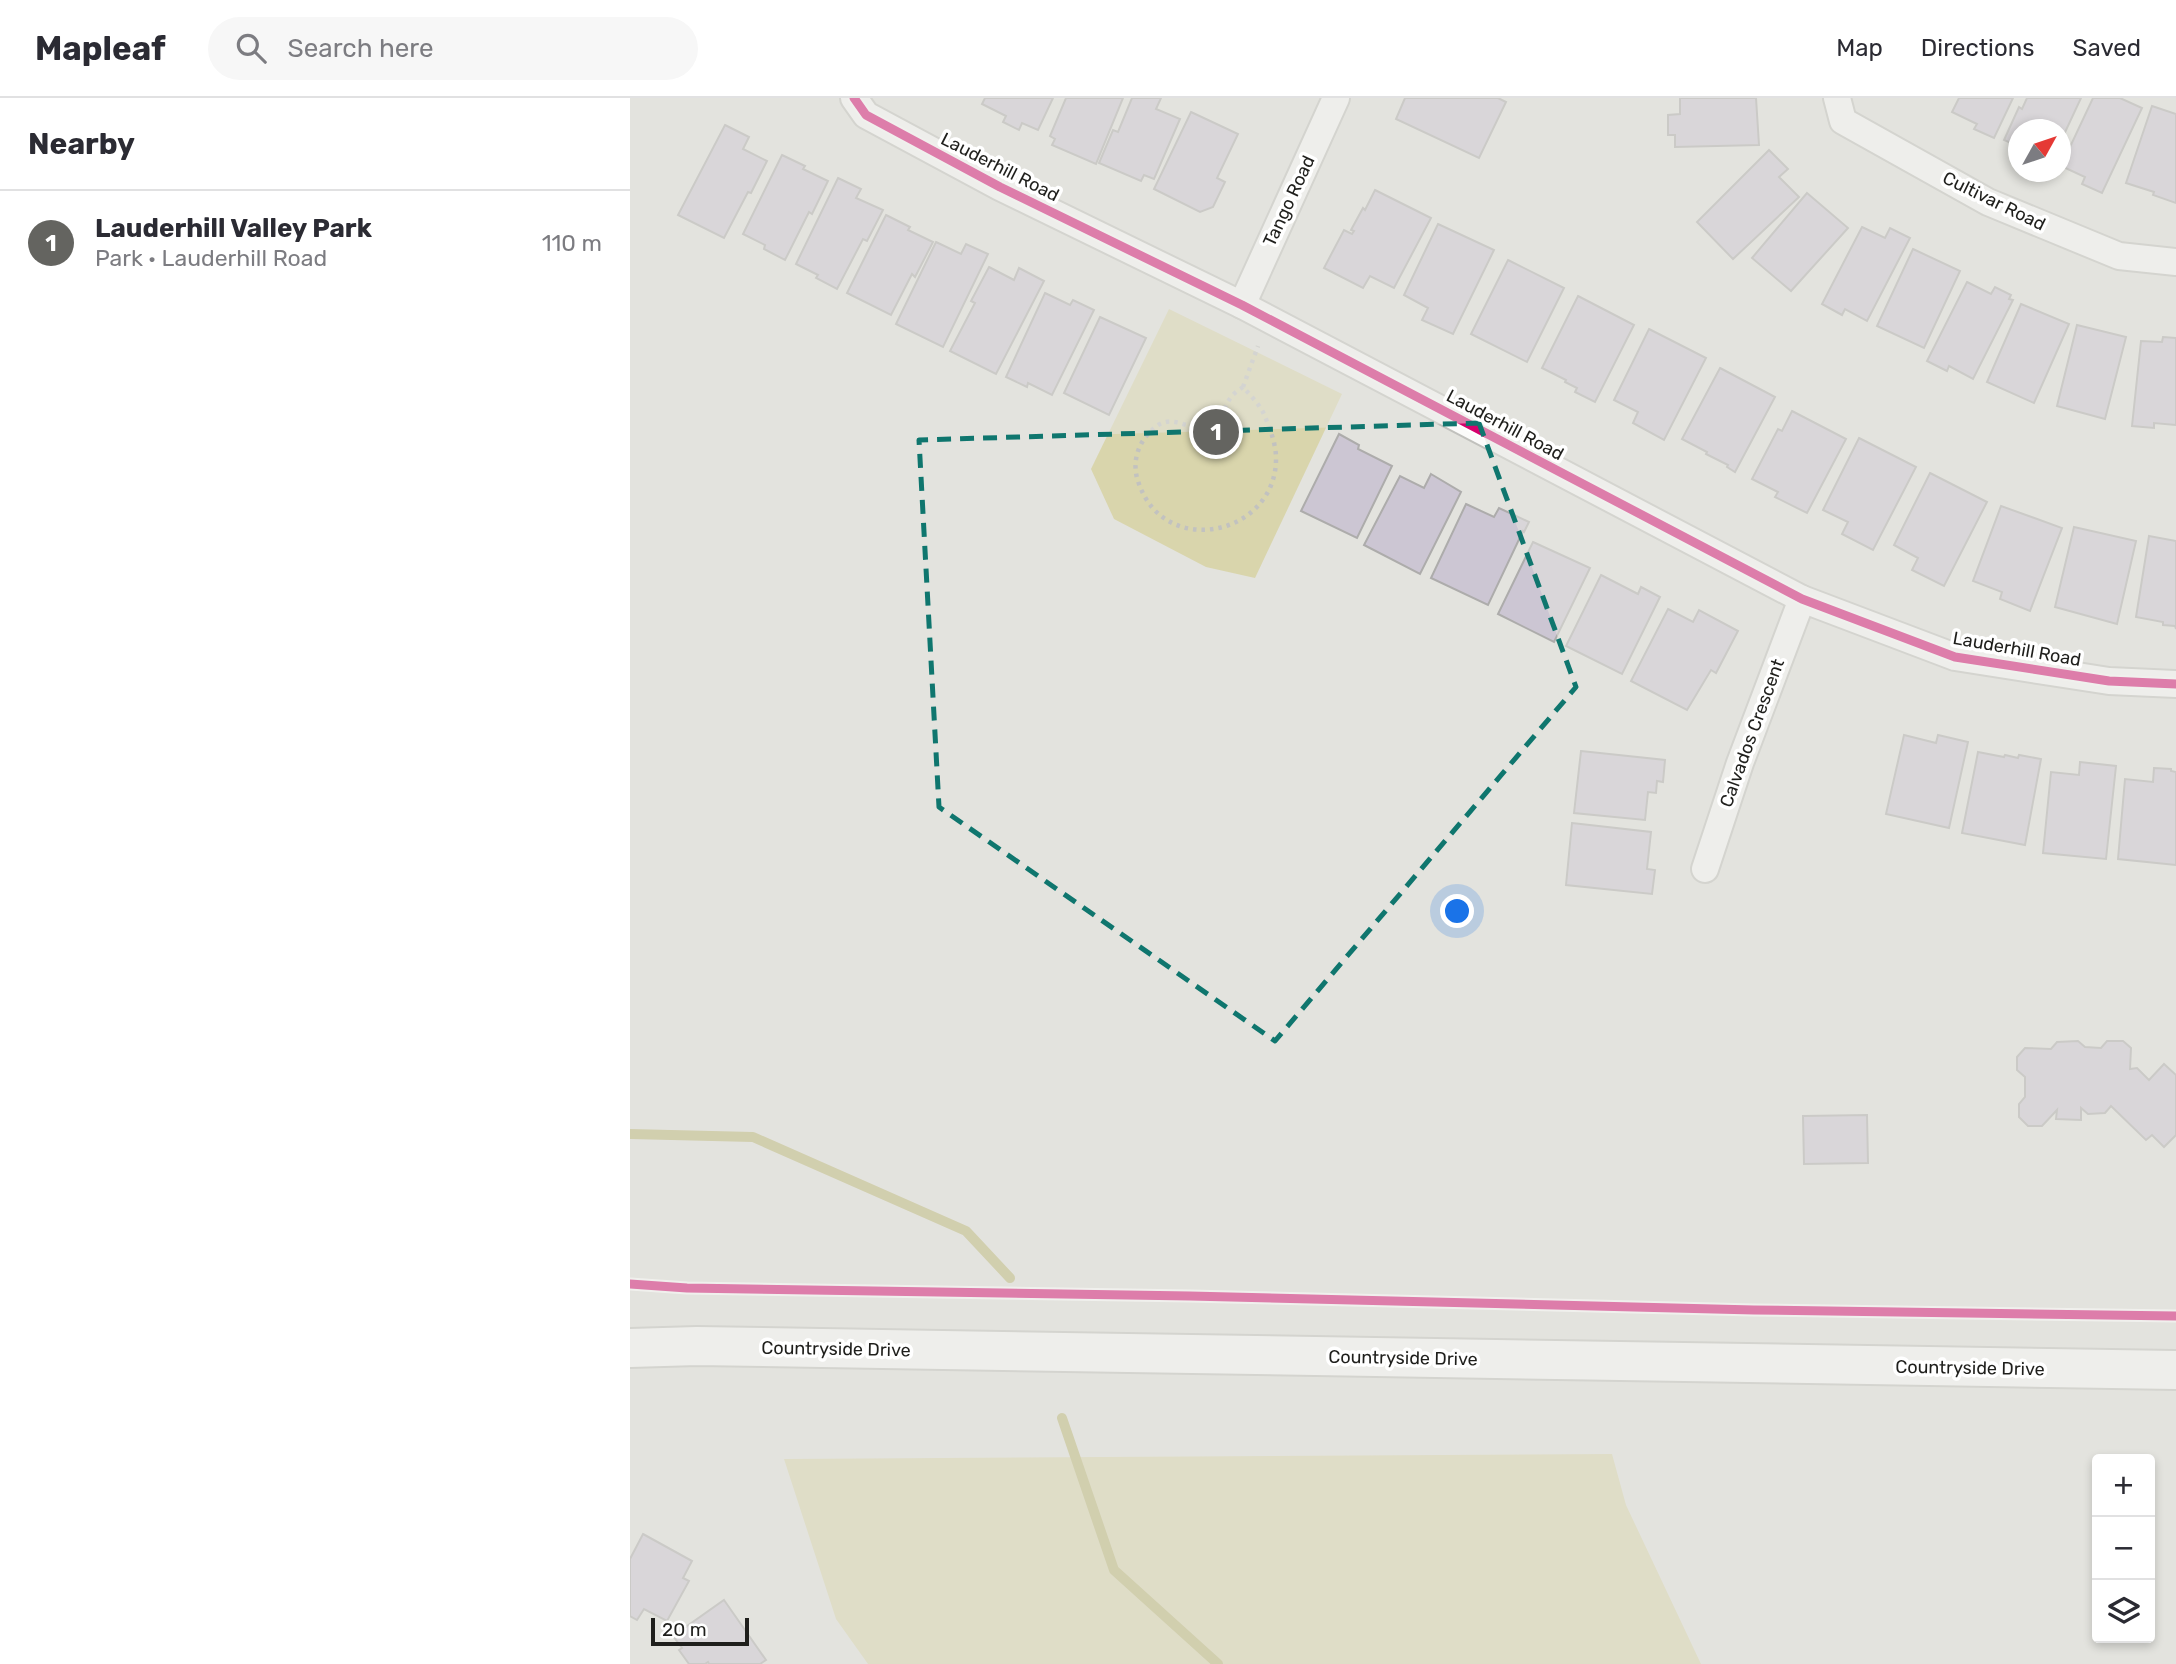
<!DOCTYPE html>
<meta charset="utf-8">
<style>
body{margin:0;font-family:Rubik,sans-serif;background:#f7f7f7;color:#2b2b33}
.controls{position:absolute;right:21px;bottom:21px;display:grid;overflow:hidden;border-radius:7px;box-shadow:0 4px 10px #0003}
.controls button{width:63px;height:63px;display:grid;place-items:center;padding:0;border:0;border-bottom:2px solid #e1e1e2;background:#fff;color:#2b2b33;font:35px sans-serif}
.compass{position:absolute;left:1378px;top:21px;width:63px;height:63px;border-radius:50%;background:#fff;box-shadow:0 4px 10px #0003;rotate:50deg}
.scale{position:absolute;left:21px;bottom:18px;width:98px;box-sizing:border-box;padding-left:7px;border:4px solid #1f1f1c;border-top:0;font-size:19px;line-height:24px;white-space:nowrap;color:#1f1f1c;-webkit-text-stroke:5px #fff;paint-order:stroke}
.you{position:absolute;left:828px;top:814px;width:24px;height:24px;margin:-18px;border:5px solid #fff;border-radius:50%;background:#1a73e8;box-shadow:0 0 0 10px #1a73e833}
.badge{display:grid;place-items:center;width:46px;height:46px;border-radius:50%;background:#646460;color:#fff;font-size:23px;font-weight:700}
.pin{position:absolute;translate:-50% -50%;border:4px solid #fff;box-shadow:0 2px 7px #0006}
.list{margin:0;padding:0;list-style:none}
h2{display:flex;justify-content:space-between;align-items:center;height:91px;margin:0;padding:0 28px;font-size:30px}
h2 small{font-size:23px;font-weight:400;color:#7c7c81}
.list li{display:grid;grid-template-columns:46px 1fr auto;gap:21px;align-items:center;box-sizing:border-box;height:105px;padding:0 28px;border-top:2px solid #e1e1e2}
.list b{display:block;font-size:26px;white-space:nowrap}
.list p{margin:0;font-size:23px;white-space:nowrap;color:#7c7c81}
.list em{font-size:23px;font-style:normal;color:#7c7c81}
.icon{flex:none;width:38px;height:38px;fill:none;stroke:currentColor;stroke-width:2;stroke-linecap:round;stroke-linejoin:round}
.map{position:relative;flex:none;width:1546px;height:1566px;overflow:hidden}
header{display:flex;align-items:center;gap:42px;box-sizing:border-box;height:98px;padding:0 35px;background:#fff;border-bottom:2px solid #e1e1e2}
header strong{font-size:33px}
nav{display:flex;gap:38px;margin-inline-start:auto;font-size:24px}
.search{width:490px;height:63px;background:#f7f7f7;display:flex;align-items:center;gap:18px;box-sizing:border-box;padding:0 24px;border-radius:38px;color:#7c7c81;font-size:26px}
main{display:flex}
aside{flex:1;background:#fff}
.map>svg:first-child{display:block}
.green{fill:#d9d5ac}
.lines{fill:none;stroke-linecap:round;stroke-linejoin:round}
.stream{stroke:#bbb574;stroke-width:10}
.building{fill:#ccc6d3;stroke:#adacab;stroke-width:2}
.street-casing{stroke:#c1c1bd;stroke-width:30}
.secondary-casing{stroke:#c1c1bd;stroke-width:42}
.path{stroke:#c2c2c0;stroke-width:4.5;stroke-dasharray:3.5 5;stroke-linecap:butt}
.street{stroke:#fbfbfa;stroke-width:26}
.secondary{stroke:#fbfbfa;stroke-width:38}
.cycleway-casing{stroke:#fff;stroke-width:13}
.cycleway{stroke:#d6006c;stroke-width:9}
.marked{fill:none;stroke:#0f766e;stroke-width:5;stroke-dasharray:14 9;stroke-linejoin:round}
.labels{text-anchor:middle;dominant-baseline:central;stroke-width:7;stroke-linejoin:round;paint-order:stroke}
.street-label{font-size:18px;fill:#1f1f1c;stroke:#fff}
</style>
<header>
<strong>Mapleaf</strong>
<div class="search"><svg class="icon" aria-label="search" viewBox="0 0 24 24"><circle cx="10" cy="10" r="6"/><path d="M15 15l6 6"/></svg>Search here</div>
<nav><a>Map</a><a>Directions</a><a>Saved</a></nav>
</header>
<main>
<aside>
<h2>Nearby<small></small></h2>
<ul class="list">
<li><span class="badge">1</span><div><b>Lauderhill Valley Park</b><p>Park · Lauderhill Road</p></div><em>110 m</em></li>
</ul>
</aside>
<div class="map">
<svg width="1546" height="1566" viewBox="0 0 1546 1566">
<rect width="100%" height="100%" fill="#e3e3de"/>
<g class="green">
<path d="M539 211 712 296 625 480 576 469 484 421 461 371Z"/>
<path d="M982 1356 996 1407 1071 1566H238L206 1521 154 1361Z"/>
</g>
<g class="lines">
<g class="stream">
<path d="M0 1036 123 1039 336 1133 380 1180"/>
<path d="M432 1320 484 1472 588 1566"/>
</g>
</g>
<g class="building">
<path d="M355 0H423L408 32 392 25 389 32 373 24 376 18 352 6Z"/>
<path d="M436 0H493L466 66 422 47 425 41 420 38Z"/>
<path d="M502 0H531L526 11 550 21 524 81 514 77 511 83 469 65 483 32 488 34Z"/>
<path d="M775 0H868L876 4 849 60 766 21Z"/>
<path d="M1050 0H1126L1129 47 1045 49V37H1038V17L1050 16Z"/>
<path d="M1329 0H1383L1364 40 1344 31 1347 26 1322 14Z"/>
<path d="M1397 0H1451L1430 45V32H1388V48L1374 42 1389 9 1392 11Z"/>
<path d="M1463 0H1490L1512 10 1472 95 1452 86 1455 79 1431 68Z"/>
<path d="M1522 8 1546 16V105L1523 97 1524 94 1496 85Z"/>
<path d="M561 14 608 36 587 80 595 84 583 109 570 114 524 91Z"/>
<path d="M95 27 119 39 113 51 137 63 121 95 118 94 94 140 48 117Z"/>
<path d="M1139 52 1158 71 1149 79 1169 99 1103 161 1067 124Z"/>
<path d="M152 57 175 68 173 71 198 83 182 116 179 114 155 162 134 151 135 147 113 136Z"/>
<path d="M208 80 231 91 226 100 253 112 237 143 233 141 207 191 186 180 188 177 166 166Z"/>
<path d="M745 92 801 120 764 190 740 178 733 190 694 170 714 132 722 136 724 133 721 132 733 110 735 112Z"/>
<path d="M1177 95 1218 130 1161 193 1122 160Z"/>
<path d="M256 117 280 129 278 132 303 144 285 179 282 176 261 217 217 195Z"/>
<path d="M808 126 864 152 823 236 792 222 798 210 774 197Z"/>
<path d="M1232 129 1255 140 1260 130 1280 140 1237 223 1215 211 1212 217 1192 206Z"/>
<path d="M306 144 331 156 336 146 358 156 313 249 266 226Z"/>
<path d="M1283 151 1330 173 1294 250 1247 228Z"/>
<path d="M878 162 934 190 897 264 841 236Z"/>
<path d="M359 169 384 182 389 170 414 183 366 276 320 253 345 205 341 203Z"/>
<path d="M1337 184 1361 196 1365 189 1381 197 1379 201 1383 202 1343 281 1319 268 1317 273 1297 263Z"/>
<path d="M415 195 440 207 443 202 464 212 422 297 398 285 397 289 376 279Z"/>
<path d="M948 198 1004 227 965 304 945 294 947 290 935 284 936 282 912 270Z"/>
<path d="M1391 206 1439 226 1404 305 1357 284Z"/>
<path d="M470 219 516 240 479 317 434 295Z"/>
<path d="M1447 227 1496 239 1475 321 1427 308Z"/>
<path d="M1019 231 1076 260 1034 342 1003 325 1008 314 984 302Z"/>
<path d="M1533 239 1546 240V327L1524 325V330L1502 328 1511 243 1532 244Z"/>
<path d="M1090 270 1145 299 1105 374 1097 369 1098 367 1076 356 1077 354 1052 341Z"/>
<path d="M1162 313 1216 341 1177 415 1145 399 1148 394 1122 381 1148 331 1152 333Z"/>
<path d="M709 336 729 347 728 351 762 368 727 440 671 413Z"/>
<path d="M1229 340 1286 369 1243 452 1212 436 1218 424 1193 412Z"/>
<path d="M1300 375 1357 404 1314 488 1282 472 1288 460 1264 447Z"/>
<path d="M801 376 831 394 790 476 734 447 770 378 794 390Z"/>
<path d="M836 406 864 419 869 410 899 424 894 434 893 433 858 507 801 480Z"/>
<path d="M1371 408 1432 430 1400 513 1370 501 1372 494 1343 483Z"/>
<path d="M1444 429 1506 443 1487 526 1425 509Z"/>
<path d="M1519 438 1546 443V531L1545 528 1533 527V524L1506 519Z"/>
<path d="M903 444 960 470 924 544 868 516Z"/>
<path d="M971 477 1008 496 1011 489 1030 499 992 576 936 548Z"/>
<path d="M1038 511 1063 524 1069 512 1108 533 1086 575 1081 572 1057 612 1001 583Z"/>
<path d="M1274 637 1306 645 1308 637 1338 644 1319 730 1256 716Z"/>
<path d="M951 653 1035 662 1033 684 1027 683 1026 695 1018 694 1015 722 944 715Z"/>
<path d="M1348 654 1374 659 1375 657 1388 660 1389 657 1411 661 1395 747 1332 735Z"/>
<path d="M1450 664 1486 668 1476 761 1413 755 1421 674 1449 677Z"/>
<path d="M1524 670 1541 671V673L1546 674V767L1488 761 1495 681 1523 684Z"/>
<path d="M942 725 1021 734 1017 771 1025 772 1022 796 936 787Z"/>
<path d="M1448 943 1455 949 1471 950 1477 943H1493L1501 950 1500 971 1507 970 1519 982 1534 966 1546 977V1037L1534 1049 1522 1037 1516 1042 1481 1008 1475 1015 1458 1016 1451 1010V1022L1426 1021 1427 1012 1412 1028H1398L1389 1019V1006L1395 999V979L1387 972V959L1395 950 1421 951 1427 944Z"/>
<path d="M1237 1017 1238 1065 1174 1066 1173 1018Z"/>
<path d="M13 1436 62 1463 53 1480 59 1483 37 1523 14 1511 7 1522 0 1518V1461Z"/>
<path d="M94 1502 136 1562 130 1566H79L78 1564 75 1566H59L49 1552 52 1550 43 1538Z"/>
</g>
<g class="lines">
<defs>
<g id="street">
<path d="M224 0 236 17 370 89 612 207 1172 501 1325 559 1479 583 1546 586"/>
<path d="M1207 0 1213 23 1358 104 1489 158 1546 164"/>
<path d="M612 207 706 0"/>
<path d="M1075 771 1110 665 1172 501"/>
</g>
<path id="secondary" d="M0 1250 67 1248 1546 1272"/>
</defs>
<use href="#street" class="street-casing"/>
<use href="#secondary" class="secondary-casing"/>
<path class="path" d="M613 289C609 292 604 295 601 299 593 310 593 322 579 328 557 336 542 310 520 334 507 347 502 366 508 383 533 463 647 437 646 360 646 345 639 328 633 314 628 305 620 297 613 289L628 248"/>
<use href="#street" class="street"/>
<use href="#secondary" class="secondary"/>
<defs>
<g id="cycleway">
<path d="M224 0 236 17 370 89 612 207 1172 501 1325 559 1479 583 1546 586"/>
<path d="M0 1186 57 1190 560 1198 1124 1212 1546 1218"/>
</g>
</defs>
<use href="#cycleway" class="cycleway-casing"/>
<use href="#cycleway" class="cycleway"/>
</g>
<path d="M0 0H1546V1566H0ZM849 325 946 589 645 943 309 709 289 342Z" fill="#e3e3de" fill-opacity=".55" fill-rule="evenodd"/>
<path class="marked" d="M849 325 946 589 645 943 309 709 289 342Z"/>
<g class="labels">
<g class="street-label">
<text transform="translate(370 69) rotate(27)">Lauderhill Road</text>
<text transform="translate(659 103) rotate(-65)">Tango Road</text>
<text transform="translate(1364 103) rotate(26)">Cultivar Road</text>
<text transform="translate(875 327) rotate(28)">Lauderhill Road</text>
<text transform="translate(1387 551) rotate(10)">Lauderhill Road</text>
<text transform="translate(1122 635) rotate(-70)">Calvados Crescent</text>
<text transform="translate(206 1251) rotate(1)">Countryside Drive</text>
<text transform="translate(773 1260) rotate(1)">Countryside Drive</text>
<text transform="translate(1340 1270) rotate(1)">Countryside Drive</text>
</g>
</g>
</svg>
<div class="controls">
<button>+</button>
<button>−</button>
<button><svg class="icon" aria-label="layers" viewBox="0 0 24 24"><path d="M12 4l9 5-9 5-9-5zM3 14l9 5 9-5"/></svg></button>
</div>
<svg class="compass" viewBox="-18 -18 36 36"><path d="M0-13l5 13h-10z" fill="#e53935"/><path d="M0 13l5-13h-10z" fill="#7c7c81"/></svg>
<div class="scale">20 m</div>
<div class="you"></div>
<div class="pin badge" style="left:586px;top:334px">1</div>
</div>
</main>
